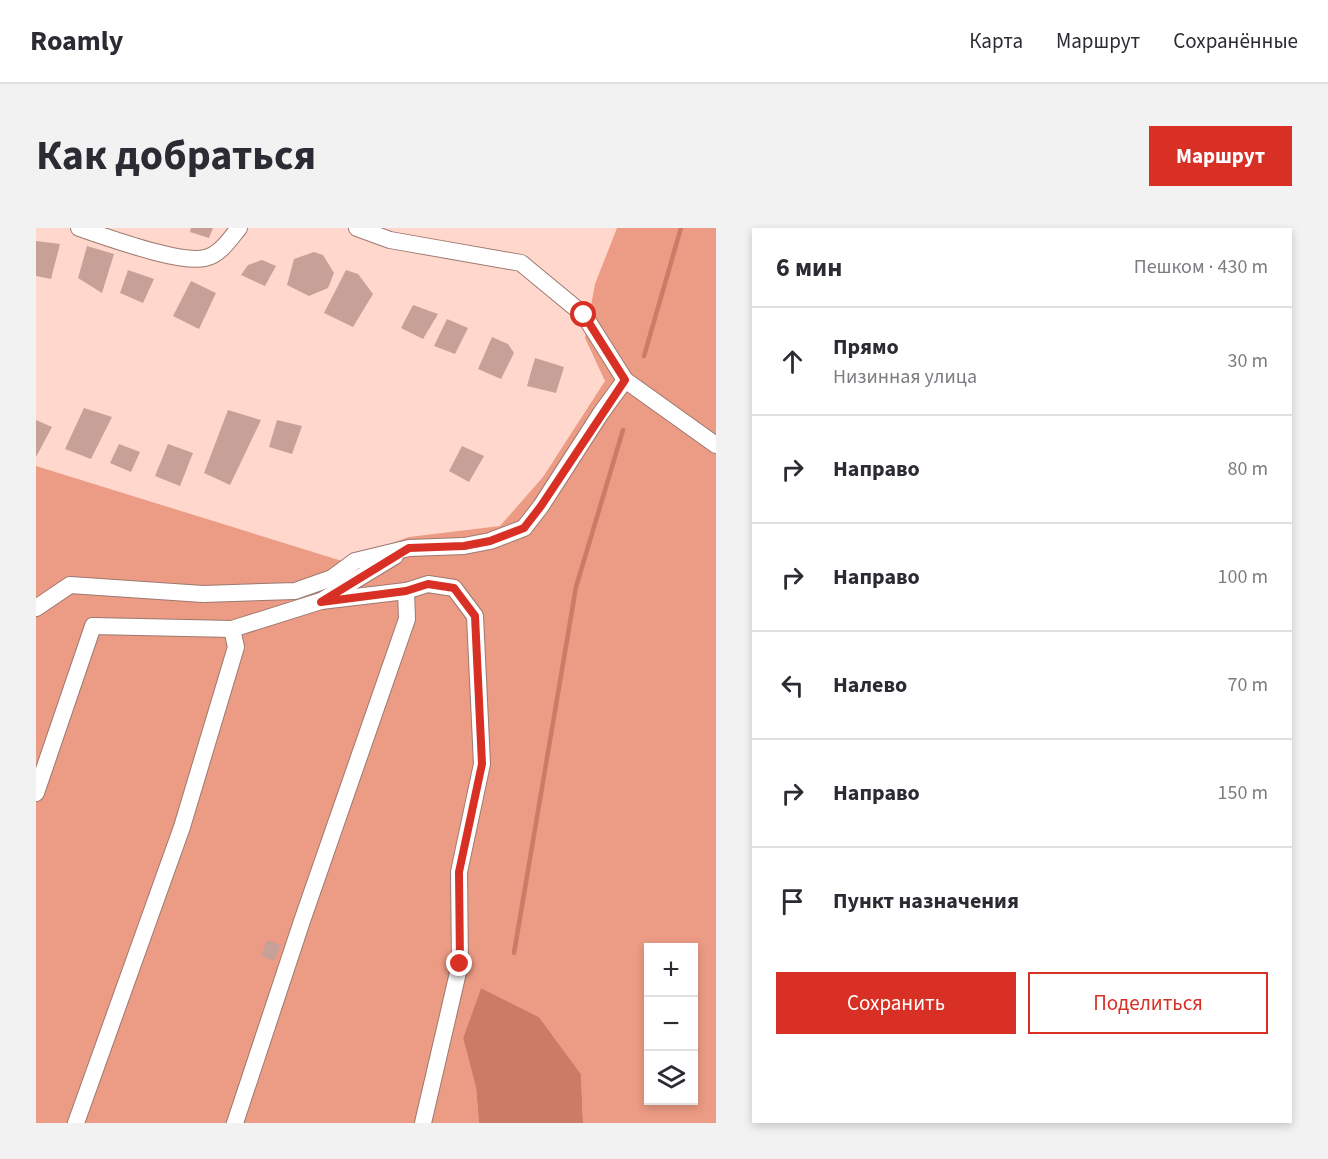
<!DOCTYPE html>
<html lang="ru">
<meta charset="utf-8">
<style>
body{margin:0;font-family:"Source Sans 3",sans-serif;background:#f2f2f3;color:#2b2b33}
.controls{position:absolute;right:18px;bottom:18px;display:grid;overflow:hidden;border-radius:0px;box-shadow:0 3px 9px #0003}
.controls button{width:54px;height:54px;display:grid;place-items:center;padding:0;border:0;border-bottom:2px solid #e1e1e2;background:#fff;color:#2b2b33;font:30px sans-serif}
.stop{position:absolute;width:18px;height:18px;margin:-14px;border:4px solid #d93025;border-radius:50%;background:#fff}
.stop.end{background:#d93025;border-color:#fff;box-shadow:0 2px 6px #0008}
.list{margin:0;padding:0;list-style:none}
h2{display:flex;justify-content:space-between;align-items:center;height:78px;margin:0;padding:0 24px;font-size:26px}
h2 small{font-size:20px;font-weight:400;color:#7c7c81}
.list li{display:grid;grid-template-columns:39px 1fr auto;gap:18px;align-items:center;box-sizing:border-box;height:108px;padding:0 24px;border-top:2px solid #e1e1e2}
.list b{display:block;font-size:22px;white-space:nowrap}
.list p{margin:0;font-size:20px;white-space:nowrap;color:#7c7c81}
.list em{font-size:20px;font-style:normal;color:#7c7c81}
.actions{display:flex;gap:12px;padding:18px 24px}
.actions a{flex:1;padding:14px 0;border:2px solid #d93025;border-radius:0px;text-align:center;font-size:21px;color:#d93025}
.actions .main{background:#d93025;color:#fff}
.icon{flex:none;width:33px;height:33px;fill:none;stroke:currentColor;stroke-width:2;stroke-linecap:round;stroke-linejoin:round}
.map{position:relative;flex:none;width:680px;height:895px;overflow:hidden;border-radius:0px}
header{display:flex;align-items:center;gap:36px;box-sizing:border-box;height:84px;padding:0 30px;background:#fff;border-bottom:2px solid #e1e1e2}
header strong{font-size:28px}
nav{display:flex;gap:33px;margin-inline-start:auto;font-size:21px}
.intro{display:flex;align-items:center;justify-content:space-between;box-sizing:border-box;height:144px;padding:0 36px}
h1{margin:0;font-size:42px}
.button{padding:15px 27px;border-radius:0px;background:#d93025;color:#fff;font-size:21px;font-weight:700}
main{display:flex;gap:36px;padding:0 36px}
aside{flex:1;background:#fff;border-radius:0px;box-shadow:0 3px 9px #0003}
.map>svg:first-child{display:block}
.green{fill:#ec9b84;fill-rule:evenodd}
.water{fill:#cc7c66}
.lines{fill:none;stroke-linecap:round;stroke-linejoin:round}
.stream{stroke:#cc7c66;stroke-width:4.5}
.building{fill:#c7a197}
.minor-casing{stroke:#9d796f;stroke-width:18}
.minor{stroke:#fff;stroke-width:16}
.route{stroke:#d93025;stroke-width:8}
</style>
<header>
<strong>Roamly</strong>
<nav><a>Карта</a><a>Маршрут</a><a>Сохранённые</a></nav>
</header>
<div class="intro"><h1>Как добраться</h1><a class="button">Маршрут</a></div>
<main>
<div class="map">
<svg width="680" height="895" viewBox="0 0 680 895">
<rect width="100%" height="100%" fill="#ffd7cc"/>
<path class="green" d="M581 0H680V895H547L545 846 503 789 445 760 427 810 440 860 443 895H0V238L306 333 373 309 464 298 507 249 569 153 549 110 559 56ZM612 720H658V872H612Z"/>
<path class="water" d="M445 760 503 789 545 846 547 895H443L440 860 427 810Z"/>
<g class="lines">
<g class="stream">
<path d="M608 128 645 0"/>
<path d="M478 725 540 359 587 202"/>
</g>
</g>
<g class="building">
<path d="M155 0H177L173 10 154 4Z"/>
<path d="M0 13 24 16 15 51 0 48Z"/>
<path d="M51 18 78 26 66 65 42 50Z"/>
<path d="M278 24 287 27 298 45 292 60 273 68 251 57 258 31Z"/>
<path d="M226 32 240 38 229 58 205 47 212 37Z"/>
<path d="M92 42 118 51 107 75 84 65Z"/>
<path d="M310 42 322 46 337 66 317 99 288 85Z"/>
<path d="M155 53 180 65 163 101 137 88Z"/>
<path d="M377 77 402 86 387 111 365 100Z"/>
<path d="M411 91 432 100 419 126 398 118Z"/>
<path d="M456 109 472 116 478 125 465 151 442 141Z"/>
<path d="M499 130 528 139 520 165 491 158Z"/>
<path d="M48 180 76 189 55 231 29 221Z"/>
<path d="M192 182 225 192 194 257 168 245Z"/>
<path d="M0 192 16 199 0 229Z"/>
<path d="M241 192 266 198 256 226 233 219Z"/>
<path d="M83 216 104 224 95 244 74 235Z"/>
<path d="M132 216 157 225 144 258 119 248Z"/>
<path d="M426 218 448 228 433 254 413 243Z"/>
<path d="M231 712 245 717 238 733 225 728Z"/>
</g>
<g class="lines">
<defs>
<g id="minor">
<path d="M43 0C71 9 143 36 169 30 184 27 194 11 203 0"/>
<path d="M321 0 354 12 485 35 548 87 589 152 680 217"/>
<path d="M285 373 370 363 392 356 418 360 439 388 446 536 423 644 424 736 387 895"/>
<path d="M0 380 34 357 167 366 259 363 296 350 319 333 373 320 428 318 454 313 488 300 505 278 565 185 589 152"/>
<path d="M0 565 57 398 196 401 285 373 359 328"/>
<path d="M40 895 146 599 200 419 196 401"/>
<path d="M199 895 266 693 371 391 370 363"/>
</g>
</defs>
<use href="#minor" class="minor-casing"/>
<use href="#minor" class="minor"/>
</g>
<g class="lines">
<path class="route" d="M424 736 423 644 446 536 439 388 418 360 392 356 370 363 285 374 373 320 428 318 454 313 488 300 505 278 589 152 548 87"/>
</g>
</svg>
<div class="controls">
<button>+</button>
<button>−</button>
<button><svg class="icon" aria-label="layers" viewBox="0 0 24 24"><path d="M12 4l9 5-9 5-9-5zM3 14l9 5 9-5"/></svg></button>
</div>
<div class="stop" style="left:548px;top:87px"></div>
<div class="stop end" style="left:424px;top:736px"></div>
</div>
<aside>
<h2>6 мин<small>Пешком · 430 m</small></h2>
<ul class="list">
<li><svg class="icon" aria-label="ahead" viewBox="0 0 24 24"><path d="M12 20V5M6 11l6-6 6 6"/></svg><div><b>Прямо</b><p>Низинная улица</p></div><em>30 m</em></li>
<li><svg class="icon" aria-label="right" viewBox="0 0 24 24"><path d="M7 20v-9h11M14 6l5 5-5 5"/></svg><div><b>Направо</b></div><em>80 m</em></li>
<li><svg class="icon" aria-label="right" viewBox="0 0 24 24"><path d="M7 20v-9h11M14 6l5 5-5 5"/></svg><div><b>Направо</b></div><em>100 m</em></li>
<li><svg class="icon" aria-label="left" viewBox="0 0 24 24"><path d="M17 20v-9H6M10 6l-5 5 5 5"/></svg><div><b>Налево</b></div><em>70 m</em></li>
<li><svg class="icon" aria-label="right" viewBox="0 0 24 24"><path d="M7 20v-9h11M14 6l5 5-5 5"/></svg><div><b>Направо</b></div><em>150 m</em></li>
<li><svg class="icon" aria-label="arrive" viewBox="0 0 24 24"><path d="M6 21V4h12l-3 4 3 4H6"/></svg><div><b>Пункт назначения</b></div></li>
</ul>
<div class="actions"><a class="main">Сохранить</a><a>Поделиться</a></div>
</aside>
</main>
